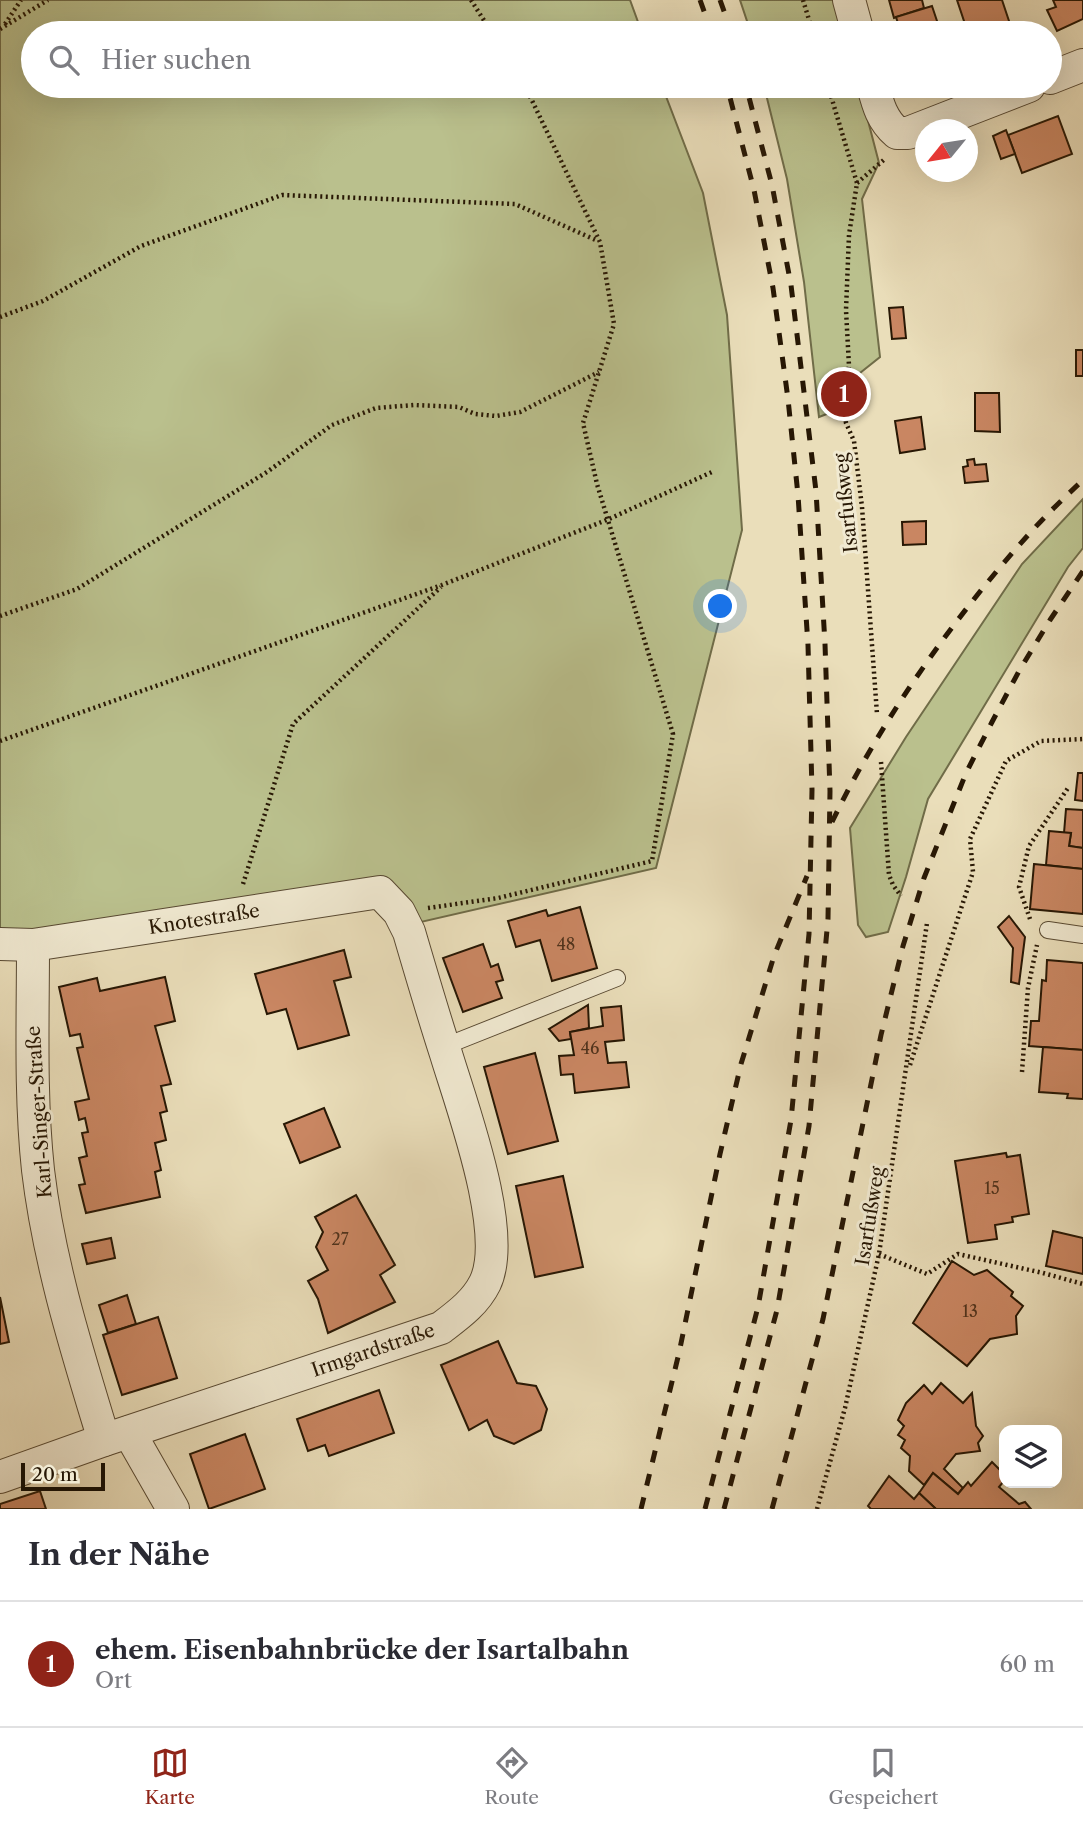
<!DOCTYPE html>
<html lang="de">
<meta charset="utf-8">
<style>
body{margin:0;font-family:"Libre Caslon Text",serif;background:#f2f2f3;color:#2b2b33}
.controls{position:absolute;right:21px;bottom:21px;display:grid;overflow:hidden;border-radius:14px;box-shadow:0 7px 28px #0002}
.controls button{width:63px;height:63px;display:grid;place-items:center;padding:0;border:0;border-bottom:2px solid #e1e1e2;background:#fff;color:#2b2b33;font:35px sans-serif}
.compass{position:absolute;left:915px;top:119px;width:63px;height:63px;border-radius:50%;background:#fff;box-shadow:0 7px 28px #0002;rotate:240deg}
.scale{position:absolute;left:21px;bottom:18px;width:84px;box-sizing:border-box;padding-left:7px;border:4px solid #271704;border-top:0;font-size:19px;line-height:24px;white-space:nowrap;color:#271704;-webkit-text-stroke:5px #f1ead2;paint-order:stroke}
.you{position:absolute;left:721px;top:607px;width:24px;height:24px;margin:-18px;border:5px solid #fff;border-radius:50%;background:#1a73e8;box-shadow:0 0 0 10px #1a73e833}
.badge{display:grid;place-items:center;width:46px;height:46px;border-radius:50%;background:#8f2418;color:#fff;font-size:23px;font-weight:700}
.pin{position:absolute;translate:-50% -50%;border:4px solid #fff;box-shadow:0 2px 7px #0006}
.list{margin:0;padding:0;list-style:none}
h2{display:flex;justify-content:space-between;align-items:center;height:91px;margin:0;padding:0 28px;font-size:30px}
h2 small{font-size:23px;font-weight:400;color:#7c7c81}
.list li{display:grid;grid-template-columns:46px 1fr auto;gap:21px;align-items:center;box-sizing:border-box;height:126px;padding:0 28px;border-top:2px solid #e1e1e2}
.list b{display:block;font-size:26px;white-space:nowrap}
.list p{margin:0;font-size:23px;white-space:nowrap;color:#7c7c81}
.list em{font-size:23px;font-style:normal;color:#7c7c81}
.icon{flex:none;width:38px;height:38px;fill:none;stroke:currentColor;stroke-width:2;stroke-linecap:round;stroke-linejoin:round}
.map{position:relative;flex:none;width:1083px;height:1509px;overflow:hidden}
.search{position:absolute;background:#fff;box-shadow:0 7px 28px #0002;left:21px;right:21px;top:21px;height:77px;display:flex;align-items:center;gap:18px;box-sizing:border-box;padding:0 24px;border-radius:38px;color:#7c7c81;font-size:26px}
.sheet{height:217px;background:#fff}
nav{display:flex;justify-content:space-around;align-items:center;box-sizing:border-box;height:98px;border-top:2px solid #e1e1e2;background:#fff;font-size:19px;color:#7c7c81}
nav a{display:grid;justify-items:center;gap:4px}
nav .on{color:#8f2418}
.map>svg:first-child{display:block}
.green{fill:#bac08d;stroke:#706c48;stroke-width:2}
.building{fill:#c98662;stroke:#271704;stroke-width:2}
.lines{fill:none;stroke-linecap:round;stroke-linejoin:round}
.service-casing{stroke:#584932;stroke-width:18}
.minor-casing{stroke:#584932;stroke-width:34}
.path{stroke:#271704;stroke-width:4.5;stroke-dasharray:2 3.5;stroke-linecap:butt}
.service{stroke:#f1ead2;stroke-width:16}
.minor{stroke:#f1ead2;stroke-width:32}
.rail{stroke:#271704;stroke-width:5;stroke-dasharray:12 12;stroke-linecap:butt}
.labels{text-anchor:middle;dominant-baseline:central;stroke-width:6;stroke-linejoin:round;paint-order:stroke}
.number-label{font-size:16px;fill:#50331c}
.street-label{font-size:19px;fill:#271704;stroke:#f1ead2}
</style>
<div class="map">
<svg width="1083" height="1509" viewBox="0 0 1083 1509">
<rect width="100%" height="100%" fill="#eadeba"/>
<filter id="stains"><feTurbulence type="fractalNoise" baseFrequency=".00286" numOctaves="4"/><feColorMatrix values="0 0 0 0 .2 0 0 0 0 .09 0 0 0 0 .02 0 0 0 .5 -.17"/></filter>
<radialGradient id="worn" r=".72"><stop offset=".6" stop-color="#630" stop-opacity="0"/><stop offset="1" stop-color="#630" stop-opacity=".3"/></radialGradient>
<g class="green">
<path d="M0 0H630L642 33H33V86H662L703 193 727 315 742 530 656 868 421 922 393 883 0 935Z"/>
<path d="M740 0H836L845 33H751Z"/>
<path d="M764 86H859L879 163 862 199 880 357 860 373V401L819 417 804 282 787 179Z"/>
<path d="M1083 499V548L1068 567 928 799 906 877 888 932 866 937 858 925 850 828 906 737 1022 564Z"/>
</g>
<g class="building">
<path d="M889 0H922L924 8 894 18Z"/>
<path d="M957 0H1002L1011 27 991 33H968Z"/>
<path d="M1053 0H1083V19L1057 31 1047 10 1056 7Z"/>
<path d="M932 6 941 33H901L896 17Z"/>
<path d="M1058 116 1072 154 1022 173 1008 135Z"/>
<path d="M1006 130 1015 154 1001 159 993 136Z"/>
<path d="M903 307 906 338 892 339 889 308Z"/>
<rect x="1076" y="350" width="7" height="26"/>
<path d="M975 393H999L1000 432 975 431Z"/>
<path d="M921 417 925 449 900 453 895 421Z"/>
<path d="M974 459 975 465 986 464 988 481 965 483 963 467 968 466 967 460Z"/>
<path d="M926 521V544L903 545 902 522Z"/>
<path d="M1078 773H1083V801L1075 800Z"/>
<path d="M1066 809 1083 810V848L1069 846 1071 833H1064Z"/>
<path d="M1049 831 1071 833 1069 846 1083 848V869L1046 865Z"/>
<path d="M1034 864 1083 869V914L1030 909Z"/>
<path d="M580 907 597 968 552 981 540 940 516 947 508 921 546 910 548 916Z"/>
<path d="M1009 916 1025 937 1019 984 1011 982 1013 948 998 927Z"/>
<path d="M483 944 491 967 498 964 503 980 496 982 502 998 463 1012 443 958Z"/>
<path d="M344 950 351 977 334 981 349 1035 298 1049 286 1009 267 1014 255 974Z"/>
<path d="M1047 960 1083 963V1050L1029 1046 1031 1021H1039L1042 980 1046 981Z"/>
<path d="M165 977 175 1021 155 1026 171 1084 161 1086 167 1111 160 1113 166 1140 155 1143 161 1170 155 1172 160 1197 86 1213 79 1185 85 1184 79 1158 87 1156 82 1133 88 1132 85 1118 79 1120 75 1102 89 1099 77 1048 83 1047 80 1034 70 1036 59 987 97 978 100 991Z"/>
<path d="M588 1005 589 1028 570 1032 571 1039 559 1041 549 1029Z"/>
<path d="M621 1006 624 1040 605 1042 608 1063 626 1062 629 1087 575 1093 573 1074 561 1075 559 1056 574 1055 570 1032 603 1026 601 1008Z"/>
<path d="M1043 1047 1083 1050V1099L1067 1098 1068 1094 1039 1092Z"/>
<path d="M535 1053 558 1141 508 1154 484 1067Z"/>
<path d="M324 1108 340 1147 300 1163 284 1124Z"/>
<path d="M1006 1153 1007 1157 1020 1155 1029 1214 1012 1217 1013 1222 995 1225 997 1239 968 1243 955 1161Z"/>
<path d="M563 1176 583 1267 535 1277 516 1186Z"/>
<path d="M356 1195 395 1265 380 1275 395 1302 328 1333 318 1299 308 1281 328 1270 316 1247 323 1232 315 1217Z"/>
<path d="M1053 1231 1083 1238V1274L1046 1266Z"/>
<path d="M111 1238 115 1258 87 1264 82 1244Z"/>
<path d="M952 1261 974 1275 987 1270 1013 1292 1011 1296 1023 1306 1016 1316 1017 1334 990 1339 967 1366 913 1323Z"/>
<path d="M127 1295 136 1324 108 1333 99 1305Z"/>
<path d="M0 1297 9 1342 0 1344Z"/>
<path d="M158 1317 177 1378 122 1395 103 1335Z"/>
<path d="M498 1341 517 1383 536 1386 547 1409 541 1430 514 1444 494 1436 487 1420 469 1430 441 1365Z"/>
<path d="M941 1383 963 1403 972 1393 976 1426 983 1436 978 1443 980 1451 956 1454 944 1469 963 1488 958 1494 933 1473 924 1485 909 1471 910 1456 901 1448 905 1440 898 1435 904 1426 898 1420 906 1403 924 1385 932 1394Z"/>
<path d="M379 1390 394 1433 329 1456 325 1445 308 1451 297 1419Z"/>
<path d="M245 1434 265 1489 209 1509 190 1454Z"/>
<path d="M992 1462 1004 1474V1481L999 1487 1019 1504 1025 1502 1031 1509H936L919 1493 933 1473 958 1494 968 1482 971 1486Z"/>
<path d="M889 1476 914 1499 919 1493 936 1509H871L868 1506Z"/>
<path d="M40 1491 46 1509H0V1504Z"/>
</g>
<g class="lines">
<defs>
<g id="service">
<path d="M1048 930 1083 935"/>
<path d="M443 1047 617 978"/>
</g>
<g id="minor">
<path d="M849 0 858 33"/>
<path d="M1050 78 1083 65"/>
<path d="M873 86C878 105 882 120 897 133H908L1029 86"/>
<path d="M0 944 33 945 380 892 399 912 409 932C421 973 433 1014 446 1054 462 1107 509 1233 485 1283 475 1303 458 1315 441 1328L104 1440 0 1477"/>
<path d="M33 945C33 1020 30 1095 38 1170 49 1263 77 1351 104 1440"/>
<path d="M129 1432 173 1509"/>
</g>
</defs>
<use href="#service" class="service-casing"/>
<use href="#minor" class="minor-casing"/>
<g class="path">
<path d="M471 0 492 33"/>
<path d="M803 0 813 33"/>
<path d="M5 24 21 0"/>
<path d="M0 29 48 0"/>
<path d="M828 86 857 183 849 235 846 310 849 366 843 400 846 423 854 441 862 507 877 714"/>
<path d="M857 183 886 158"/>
<path d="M0 317 43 301 141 246 282 195 515 204 598 241"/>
<path d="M0 616 77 589 267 472 332 425 376 408 414 405 459 407 475 414 496 416 520 412 599 372"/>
<path d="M0 741 442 585 609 519 712 472"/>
<path d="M881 762 889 875 893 885 901 896"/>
<path d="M243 884 293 724 441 587"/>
<path d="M428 908 498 898 652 861 673 734 597 484 583 423 614 324 600 242 525 86"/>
<path d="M1030 919 1019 887 1029 846 1068 788"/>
<path d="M910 1065 973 872 970 839 1006 761 1041 741 1083 739"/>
<path d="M1022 1072 1028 988 1037 945"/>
<path d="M879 1254 927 1274 958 1254 1043 1273 1083 1284"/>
<path d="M817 1509 845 1408 879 1254 927 923"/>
</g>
<use href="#service" class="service"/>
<use href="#minor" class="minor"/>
<g class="rail">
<path d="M700 0 712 33"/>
<path d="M720 0 732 33"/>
<path d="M832 822C881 720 954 617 1030 533 1047 514 1065 497 1083 480"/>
<path d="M641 1509 679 1353 720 1154 741 1064 774 956 807 876"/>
<path d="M705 1509 758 1307 791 1120 809 934 812 790 808 645 798 495 788 399 773 288 754 190 727 86"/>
<path d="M724 1509 777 1310 809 1126 828 919 830 791 825 644 816 491 791 285 772 185 746 86"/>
<path d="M772 1509 823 1319 881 1035 903 946 924 878 966 773 992 722 1019 671 1050 620 1083 571"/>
</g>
</g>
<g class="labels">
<g class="number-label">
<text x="566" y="944">48</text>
<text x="590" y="1048">46</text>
<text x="992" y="1188">15</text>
<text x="340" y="1239">27</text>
<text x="970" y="1311">13</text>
</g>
<g class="street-label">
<text transform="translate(846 503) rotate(-96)">Isarfußweg</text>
<text transform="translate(204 919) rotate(-9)">Knotestraße</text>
<text transform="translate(39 1112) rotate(-94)">Karl-Singer-Straße</text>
<text transform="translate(870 1216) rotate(-81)">Isarfußweg</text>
<text transform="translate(373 1350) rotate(-19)">Irmgardstraße</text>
</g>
</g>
<rect width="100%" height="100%" filter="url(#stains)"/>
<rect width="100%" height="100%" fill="url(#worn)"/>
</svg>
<div class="controls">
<button><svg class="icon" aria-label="layers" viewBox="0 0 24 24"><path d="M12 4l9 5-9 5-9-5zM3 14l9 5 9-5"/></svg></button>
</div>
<svg class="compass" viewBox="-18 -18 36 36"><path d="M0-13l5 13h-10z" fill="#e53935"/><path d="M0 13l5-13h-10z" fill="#7c7c81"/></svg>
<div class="scale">20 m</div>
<div class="you"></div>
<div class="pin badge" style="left:844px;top:394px">1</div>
<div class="search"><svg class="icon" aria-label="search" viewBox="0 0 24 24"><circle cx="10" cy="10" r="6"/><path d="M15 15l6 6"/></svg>Hier suchen</div>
</div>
<section class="sheet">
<h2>In der Nähe<small></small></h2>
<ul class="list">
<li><span class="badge">1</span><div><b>ehem. Eisenbahnbrücke der Isartalbahn</b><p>Ort</p></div><em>60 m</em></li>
</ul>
</section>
<nav>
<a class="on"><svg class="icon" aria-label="map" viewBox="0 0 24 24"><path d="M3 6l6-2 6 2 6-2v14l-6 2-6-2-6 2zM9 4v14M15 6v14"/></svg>Karte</a>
<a><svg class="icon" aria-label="directions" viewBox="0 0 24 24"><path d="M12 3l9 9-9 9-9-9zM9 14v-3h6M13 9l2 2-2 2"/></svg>Route</a>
<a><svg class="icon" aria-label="saved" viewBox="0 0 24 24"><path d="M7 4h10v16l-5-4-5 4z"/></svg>Gespeichert</a>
</nav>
